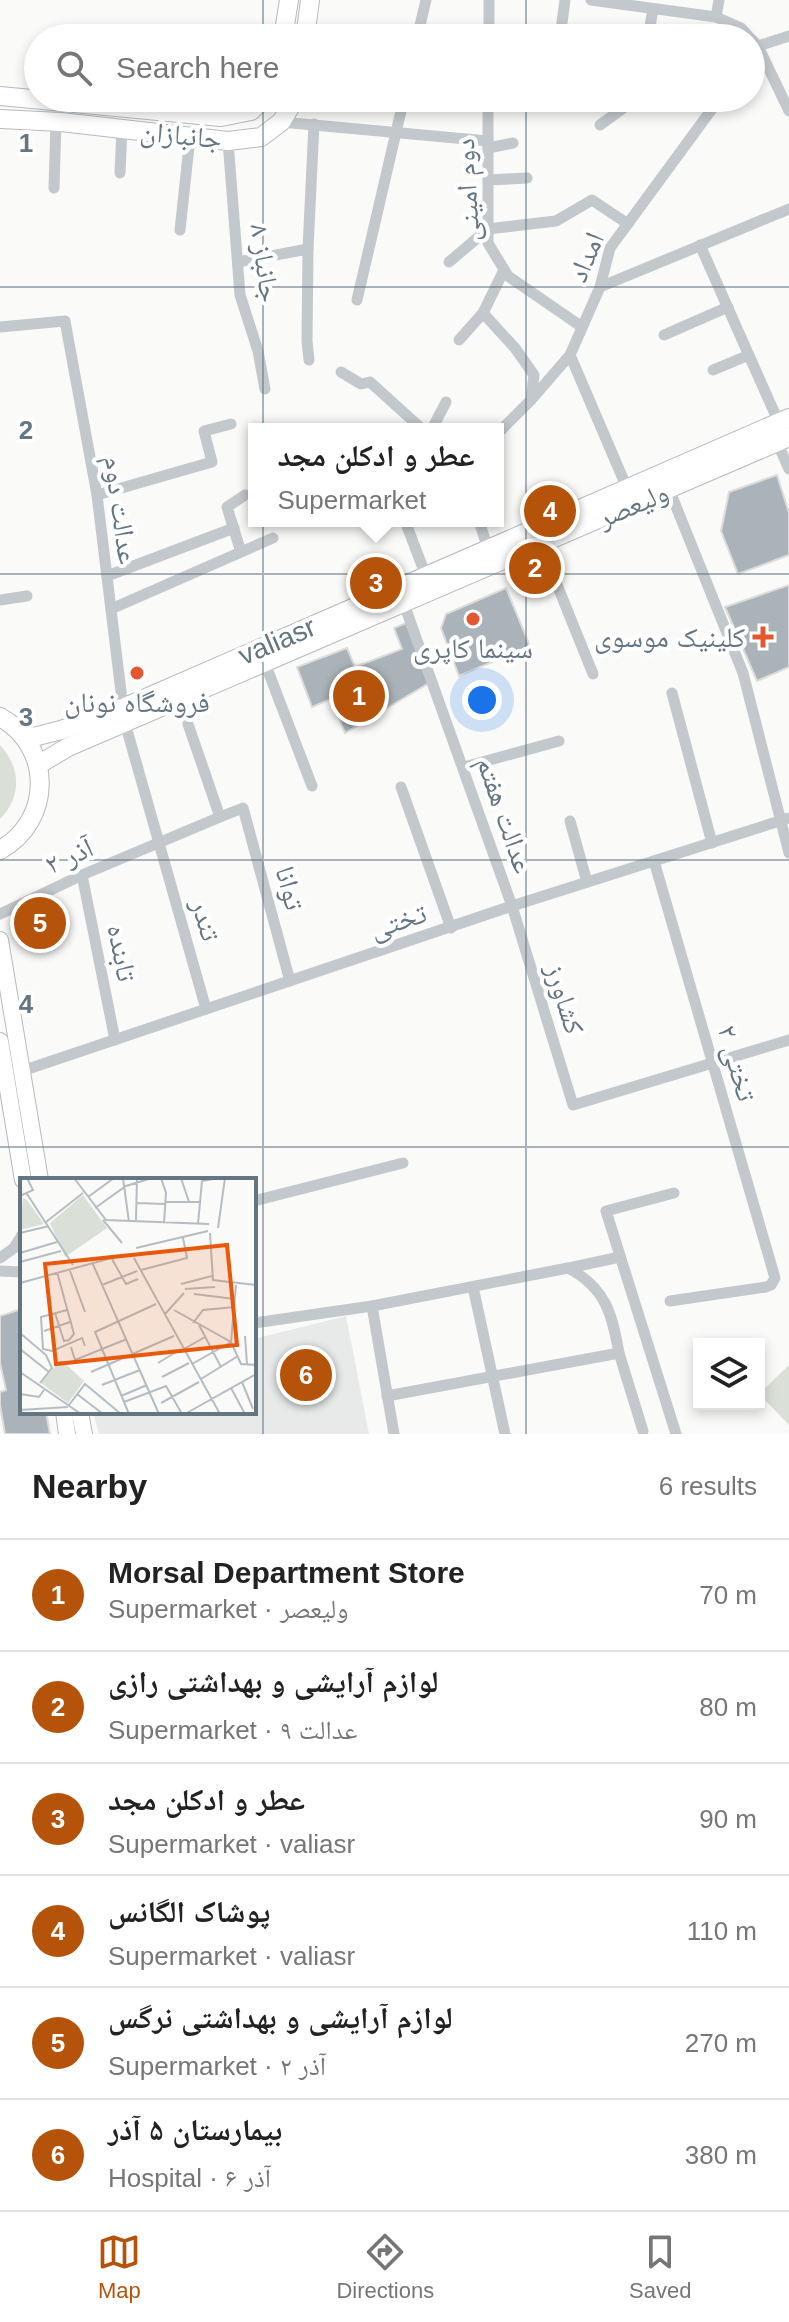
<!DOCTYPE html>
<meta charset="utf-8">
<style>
body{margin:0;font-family:Helvetica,"Noto Naskh Arabic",sans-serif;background:#f6f6f6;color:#222}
.controls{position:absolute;right:24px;bottom:24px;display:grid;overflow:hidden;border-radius:0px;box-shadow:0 4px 12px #0003}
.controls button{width:72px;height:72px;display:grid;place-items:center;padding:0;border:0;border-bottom:2px solid #e0e0e0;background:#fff;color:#222;font:40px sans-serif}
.you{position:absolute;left:482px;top:700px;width:28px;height:28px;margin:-20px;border:6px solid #fff;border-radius:50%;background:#1a73e8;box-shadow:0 0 0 12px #1a73e833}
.badge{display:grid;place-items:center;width:52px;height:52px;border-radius:50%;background:#b45309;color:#fff;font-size:26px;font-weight:700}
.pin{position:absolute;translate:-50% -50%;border:4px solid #fff;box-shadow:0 2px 8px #0006}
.popup{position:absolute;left:248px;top:423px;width:256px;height:104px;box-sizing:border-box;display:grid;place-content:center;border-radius:0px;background:#fff;filter:drop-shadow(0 2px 6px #0005);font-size:26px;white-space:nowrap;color:#767676}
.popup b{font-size:30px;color:#222}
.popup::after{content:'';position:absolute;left:50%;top:100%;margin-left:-16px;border:16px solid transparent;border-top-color:#fff}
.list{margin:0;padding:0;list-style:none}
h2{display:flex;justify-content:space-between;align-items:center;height:104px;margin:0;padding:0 32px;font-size:34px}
h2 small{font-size:26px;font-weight:400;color:#767676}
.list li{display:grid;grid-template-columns:52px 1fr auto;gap:24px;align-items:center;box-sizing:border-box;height:112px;padding:0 32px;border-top:2px solid #e0e0e0}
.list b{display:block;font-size:30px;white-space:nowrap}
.list p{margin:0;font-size:26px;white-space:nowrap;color:#767676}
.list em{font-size:26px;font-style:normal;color:#767676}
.icon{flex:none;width:44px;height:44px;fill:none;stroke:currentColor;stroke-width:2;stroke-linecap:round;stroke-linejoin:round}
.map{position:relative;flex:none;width:789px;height:1434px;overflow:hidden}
.search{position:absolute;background:#fff;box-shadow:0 4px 12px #0003;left:24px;right:24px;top:24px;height:88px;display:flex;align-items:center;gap:20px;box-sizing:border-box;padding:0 28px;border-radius:44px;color:#767676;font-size:30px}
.sheet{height:776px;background:#fff}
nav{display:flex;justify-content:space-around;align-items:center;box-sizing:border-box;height:112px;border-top:2px solid #e0e0e0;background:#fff;font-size:22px;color:#767676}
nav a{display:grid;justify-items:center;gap:4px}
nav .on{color:#b45309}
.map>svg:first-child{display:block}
.built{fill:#e8e9e9}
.green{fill:#dadfd7}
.building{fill:#aab3b9;stroke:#dcdcda;stroke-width:2}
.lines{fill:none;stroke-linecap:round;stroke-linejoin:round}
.secondary-casing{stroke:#b3babf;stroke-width:18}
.primary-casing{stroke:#b5babe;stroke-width:20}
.minor{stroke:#c3c8cc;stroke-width:11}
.secondary{stroke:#fff;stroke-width:16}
.primary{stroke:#fff;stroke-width:18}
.grid{fill:none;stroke:#657683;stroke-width:2;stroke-opacity:0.55}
.poi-dot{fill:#e4572e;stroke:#fff;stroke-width:3}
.labels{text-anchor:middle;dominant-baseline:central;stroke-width:8;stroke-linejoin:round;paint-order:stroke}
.street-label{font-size:28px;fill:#657683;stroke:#fff}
.poi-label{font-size:28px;fill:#657683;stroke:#fff}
.inset-road{fill:none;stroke:#b5bdc2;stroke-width:2}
.view{fill:#e8590c;fill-opacity:0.15;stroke:#e8590c;stroke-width:4}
.inset-edge{fill:none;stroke:#657683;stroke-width:4}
.grid-label{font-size:26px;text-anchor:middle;font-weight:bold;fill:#657683;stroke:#fff;stroke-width:8;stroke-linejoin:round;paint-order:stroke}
</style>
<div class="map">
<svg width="789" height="1434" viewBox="0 0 789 1434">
<rect width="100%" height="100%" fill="#fafaf8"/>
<path class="built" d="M346 1316 369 1434H99L93 1412H254V1339Z"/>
<g class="green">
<path d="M0 745C21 768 22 797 0 819Z"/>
<path d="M789 1365V1425L759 1394Z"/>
</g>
<g class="building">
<path d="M777 475 789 513V555L738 574 721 531 729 492Z"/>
<path d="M789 585V667L757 681 725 607Z"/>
<path d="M506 588 530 646 459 676 441 628 446 614Z"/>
<path d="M406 623 429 683 345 733 331 699 312 707 297 667 347 648 355 667 402 649 394 628Z"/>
<path d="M18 1310 22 1312V1412H46L50 1434H5L0 1405V1392L6 1390 0 1363V1316Z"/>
</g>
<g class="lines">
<defs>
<g id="secondary">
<path d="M0 940 40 1180"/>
<path d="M0 1041 23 1180"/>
<path d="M64 1412 67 1434"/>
<path d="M80 1412 84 1434"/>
</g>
<g id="primary">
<path d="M283 38 289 0"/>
<path d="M305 38 310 0"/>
<path d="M0 96 221 117 251 111 265 98"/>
<path d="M0 119 61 122 228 141 261 137 281 122 296 98"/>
<path d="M0 717C53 746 53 821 0 850"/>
<path d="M26 739 61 730 123 708 789 418"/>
<path d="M38 765 68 747 789 437"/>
</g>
</defs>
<use href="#secondary" class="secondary-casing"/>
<use href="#primary" class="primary-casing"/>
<g class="minor">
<path d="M591 0 716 17 741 28 750 38"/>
<path d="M716 17 719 0"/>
<path d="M417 38 426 0"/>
<path d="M489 38V0"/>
<path d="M560 38 565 0"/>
<path d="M648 38 653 9"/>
<path d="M751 39 758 46 789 111"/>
<path d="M758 46 789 36"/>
<path d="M488 98V243L508 276 582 327"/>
<path d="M281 122 488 141"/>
<path d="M600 125 637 98"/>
<path d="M228 141 240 295 258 351 265 389"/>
<path d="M488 148 513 143"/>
<path d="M120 173 122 129"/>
<path d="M488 180 527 178"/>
<path d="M54 188 56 122"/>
<path d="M180 230 190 137"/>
<path d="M700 245 779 423"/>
<path d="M238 262 308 249"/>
<path d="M449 262 488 229 556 221 592 200 628 224"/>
<path d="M600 287 789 209"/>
<path d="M357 300 404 98"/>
<path d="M483 313 515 348 534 375 531 400"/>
<path d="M0 327 65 321 97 495 123 708"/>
<path d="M664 335 728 307"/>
<path d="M459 340 483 313 504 270"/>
<path d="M570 355 627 488"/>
<path d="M309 360 307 341 308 249 314 124"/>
<path d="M713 370 749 355"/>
<path d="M341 372 361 384 370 382 422 429"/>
<path d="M432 429 446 402"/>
<path d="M498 433 531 400 570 355 600 287 610 248 720 98"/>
<path d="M777 442 789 469"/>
<path d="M669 489 743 673 789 853"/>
<path d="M97 495 212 462 204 431 231 424"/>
<path d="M405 521 426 576"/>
<path d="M479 521 488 549"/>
<path d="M541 545 593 674"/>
<path d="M241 552 227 507 245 495"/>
<path d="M107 576 234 528"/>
<path d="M0 600 27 596"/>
<path d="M404 604 512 906 573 1105 789 1040"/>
<path d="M111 609 273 538"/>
<path d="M265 663 312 786"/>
<path d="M672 693 712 843"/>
<path d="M125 723 206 1009"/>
<path d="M464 767 559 741"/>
<path d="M401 787 451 928"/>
<path d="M220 817 243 808 290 981"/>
<path d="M570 821 587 882"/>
<path d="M654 861 775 1278 771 1285 766 1287 670 1301"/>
<path d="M82 875 115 1040"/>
<path d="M0 914 82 875 220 817 188 724"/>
<path d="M22 1071 512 906 789 818"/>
<path d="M674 1193 606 1211 676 1434"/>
<path d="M254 1201 403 1163"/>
<path d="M0 1258 14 1248 22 1235"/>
<path d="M569 1268 620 1257"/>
<path d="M0 1271 22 1272"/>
<path d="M473 1287 505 1434"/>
<path d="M372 1306 394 1434"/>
<path d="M254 1323 372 1306 568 1268C606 1288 612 1314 619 1353L387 1396"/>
<path d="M619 1353 643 1431"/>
</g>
<use href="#secondary" class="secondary"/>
<use href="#primary" class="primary"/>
</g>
<path class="grid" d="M263 0V38M526 0V38M263 98V1434M526 98V1434M0 287H789M0 574H789M0 860H789M0 1147H789"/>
<g class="poi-dot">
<circle cx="473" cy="619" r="8"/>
<path d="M759 625h8v8h8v8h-8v8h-8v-8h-8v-8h8z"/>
<circle cx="137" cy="673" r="8"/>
</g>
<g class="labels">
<g class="street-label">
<text transform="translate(181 135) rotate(6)">جانبازان</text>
<text transform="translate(467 190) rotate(-93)">دوم امینی</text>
<text transform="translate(586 257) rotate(-67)">امداد</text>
<text transform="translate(265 263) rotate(82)">جانباز ۸</text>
<text transform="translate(633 505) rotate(-23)">ولیعصر</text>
<text transform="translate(121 510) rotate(82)">عدالت دوم</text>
<text transform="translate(277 641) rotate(-23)">valiasr</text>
<text transform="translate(505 815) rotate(71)">عدالت هفتم</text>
<text transform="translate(69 856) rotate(-24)">۲ آذر</text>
<text transform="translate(290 888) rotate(75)">توانا</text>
<text transform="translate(206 920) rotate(74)">تندر</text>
<text transform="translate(398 921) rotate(-18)">تختی</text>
<text transform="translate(122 953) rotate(79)">تابنده</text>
<text transform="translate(565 999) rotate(73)">کشاورز</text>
<text transform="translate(737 1063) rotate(74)">تختی ۲</text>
</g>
<g class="poi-label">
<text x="745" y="637" text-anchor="end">کلینیک موسوی</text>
<text x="473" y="648">سینما کاپری</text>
<text x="137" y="702">فروشگاه نونان</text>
</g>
</g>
<g transform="translate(20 1178)">
<rect width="236" height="236" fill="#fafaf8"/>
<path d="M63 17 87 50 45 79 30 45ZM3 20 7 22 24 46 0 52ZM41 182 64 203 48 225 21 205Z" fill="#dadfd7"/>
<path class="inset-road" d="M54 0 86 42 189 46M103 0 109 44M141 0 146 15 144 45M161 0 169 24M7 16 53 87M0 18 13 12 7 0M68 19 94 0M146 24H181M117 25 145 26M75 30 106 8 132 0M83 42 102 65M116 42 117 0M26 44 63 15M178 46 182 3 199 0M198 50 205 0M0 55 29 48M190 55 193 102 236 107M116 70 188 53M0 75 37 64M114 80 200 236M92 81 106 106 118 101M0 84 41 73M72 84 139 236M121 92 167 80 163 60M50 93 65 134M0 105 99 78M161 106 192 98M82 107 117 93M165 111 195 109M174 116 215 121M47 132 21 139 23 171 32 173 62 160 65 168M154 132 211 164M35 135 44 163 49 162 54 156 37 94M145 136 164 115M173 145 183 132 215 129M179 147 201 189M24 153 50 144M0 155 26 177 32 190 20 205M225 158 227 186M211 164 216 107M211 164 221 186 236 187M51 169 55 182 107 161M0 171 29 194M164 171 185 159M138 185 161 171M172 186 211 164M0 194 61 236M71 194 154 158M142 199 169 185M181 201 218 178M222 204 233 231M82 207 120 192M211 210 225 236M0 216 19 219 24 212M57 216 83 236M101 218 127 207M104 224 146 208 162 236M141 225 179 204M49 227 65 206 101 236M0 232 48 229M109 236 75 154 136 126M165 236 236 196"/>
<path class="view" d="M207 67 217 167 36 186 25 86Z"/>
<rect width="236" height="236" class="inset-edge"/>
</g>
<g class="grid-label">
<text x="26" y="152">1</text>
<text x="26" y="439">2</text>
<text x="26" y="726">3</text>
<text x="26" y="1013">4</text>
</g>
</svg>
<div class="controls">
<button><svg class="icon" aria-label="layers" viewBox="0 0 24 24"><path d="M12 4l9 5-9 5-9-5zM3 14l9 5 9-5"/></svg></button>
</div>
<div class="you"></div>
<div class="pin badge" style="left:359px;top:696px">1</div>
<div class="pin badge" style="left:535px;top:568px">2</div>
<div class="pin badge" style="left:376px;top:583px">3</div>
<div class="popup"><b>عطر و ادکلن مجد</b>Supermarket</div>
<div class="pin badge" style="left:550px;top:511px">4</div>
<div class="pin badge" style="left:40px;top:923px">5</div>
<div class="pin badge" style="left:306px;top:1375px">6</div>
<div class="search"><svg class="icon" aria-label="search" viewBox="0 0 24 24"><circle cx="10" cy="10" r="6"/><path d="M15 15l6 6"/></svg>Search here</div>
</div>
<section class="sheet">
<h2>Nearby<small>6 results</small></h2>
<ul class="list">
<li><span class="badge">1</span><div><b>Morsal Department Store</b><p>Supermarket · ولیعصر</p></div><em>70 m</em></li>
<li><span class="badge">2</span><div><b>لوازم آرایشی و بهداشتی رازی</b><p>Supermarket · عدالت ۹</p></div><em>80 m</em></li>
<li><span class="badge">3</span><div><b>عطر و ادکلن مجد</b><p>Supermarket · valiasr</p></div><em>90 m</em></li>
<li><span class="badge">4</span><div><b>پوشاک الگانس</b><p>Supermarket · valiasr</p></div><em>110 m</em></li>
<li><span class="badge">5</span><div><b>لوازم آرایشی و بهداشتی نرگس</b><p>Supermarket · ۲ آذر</p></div><em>270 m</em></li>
<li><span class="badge">6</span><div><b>بیمارستان ۵ آذر</b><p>Hospital · آذر ۶</p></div><em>380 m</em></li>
</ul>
</section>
<nav>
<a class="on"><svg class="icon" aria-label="map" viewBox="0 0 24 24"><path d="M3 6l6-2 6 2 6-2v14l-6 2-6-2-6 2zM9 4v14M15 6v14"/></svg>Map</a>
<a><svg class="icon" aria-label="directions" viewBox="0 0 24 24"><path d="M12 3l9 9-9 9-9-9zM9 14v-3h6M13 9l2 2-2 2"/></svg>Directions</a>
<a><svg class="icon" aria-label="saved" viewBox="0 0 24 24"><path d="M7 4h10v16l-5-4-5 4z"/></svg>Saved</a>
</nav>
